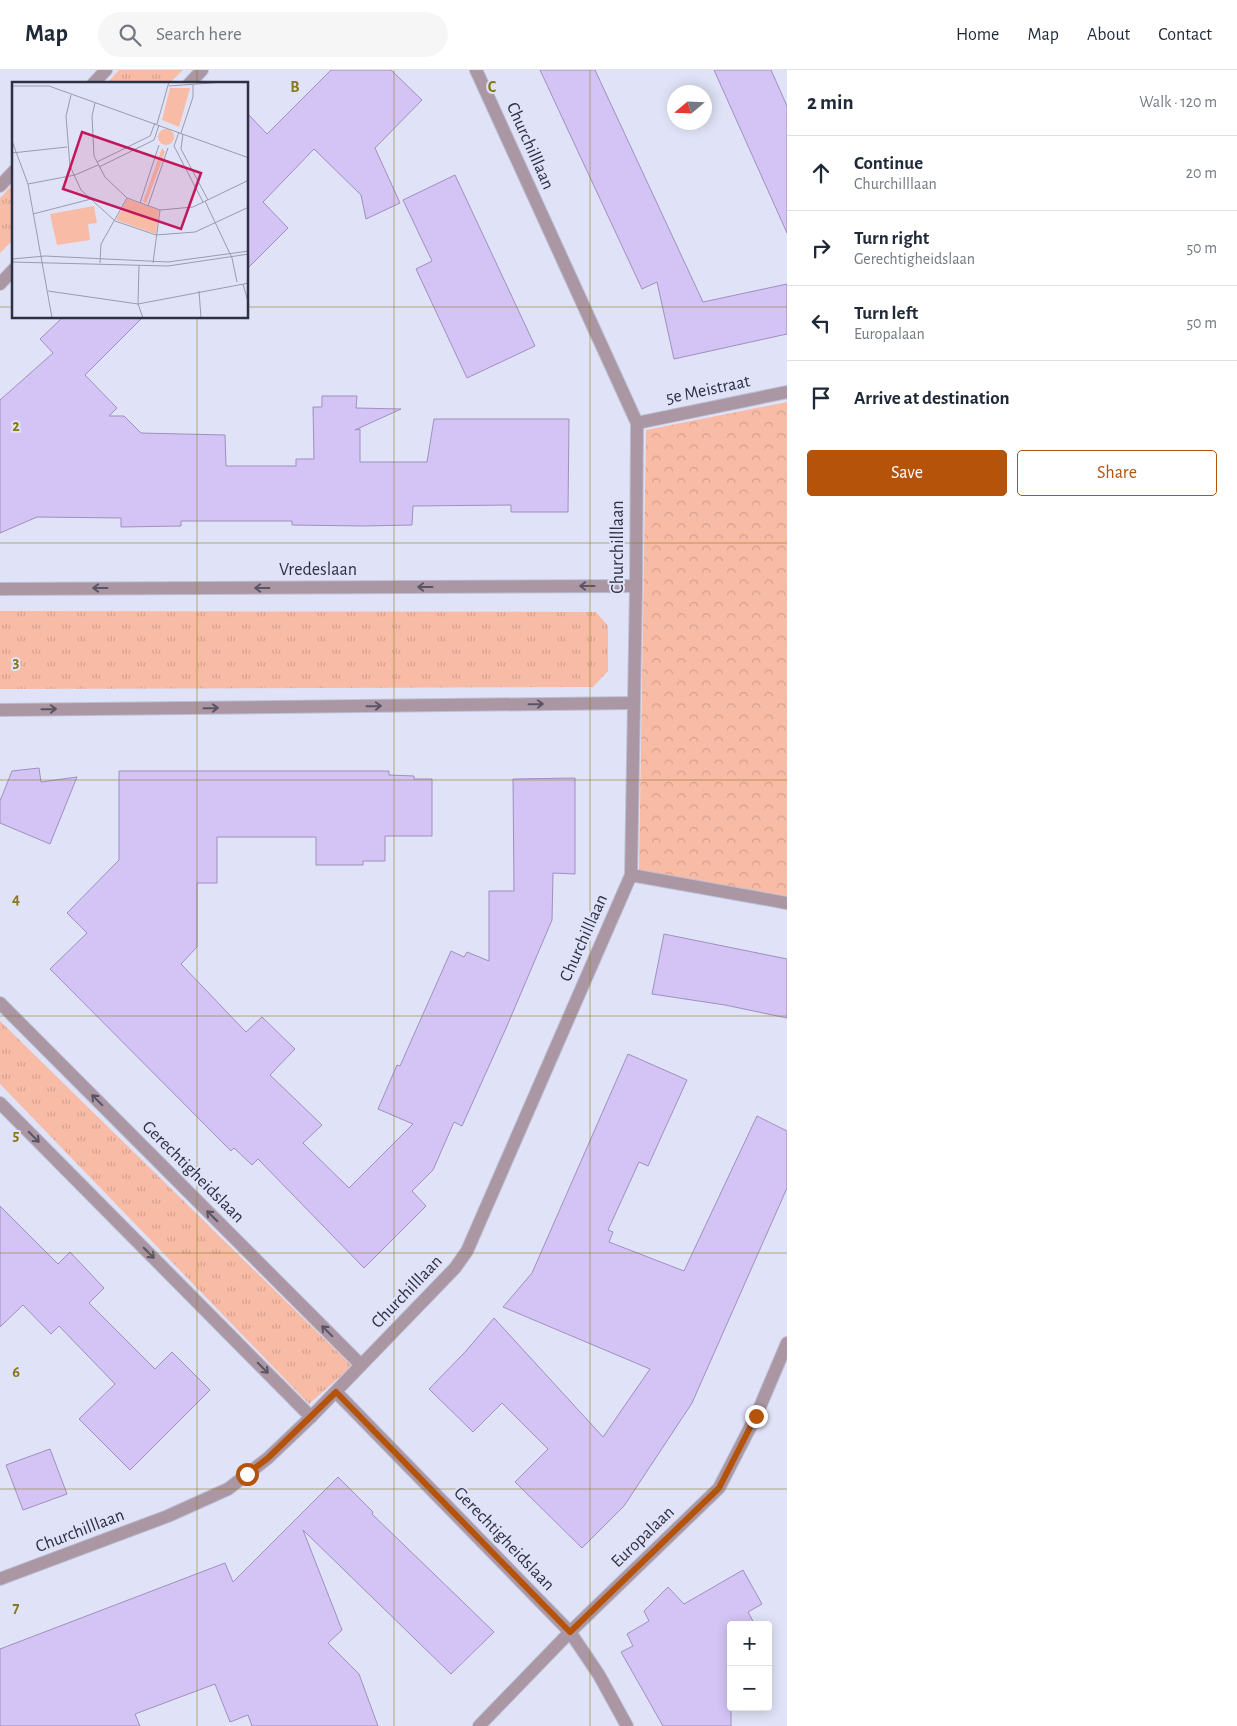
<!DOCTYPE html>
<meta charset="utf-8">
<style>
body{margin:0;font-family:"Alegreya Sans",sans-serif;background:#f6f6f7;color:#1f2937}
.controls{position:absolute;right:15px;bottom:15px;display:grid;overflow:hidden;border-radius:5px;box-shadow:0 2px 12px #0003}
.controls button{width:45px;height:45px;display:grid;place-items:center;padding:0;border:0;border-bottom:1px solid #e0e1e3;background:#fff;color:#1f2937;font:25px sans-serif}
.compass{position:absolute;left:667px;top:15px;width:45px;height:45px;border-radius:50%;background:#fff;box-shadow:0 2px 12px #0003;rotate:251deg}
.stop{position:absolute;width:15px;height:15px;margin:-11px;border:4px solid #b45309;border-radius:50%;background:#fff}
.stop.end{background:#b45309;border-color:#fff;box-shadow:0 1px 5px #0008}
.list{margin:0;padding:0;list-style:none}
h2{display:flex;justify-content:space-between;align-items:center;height:65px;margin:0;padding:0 20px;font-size:21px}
h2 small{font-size:16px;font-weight:400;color:#747a83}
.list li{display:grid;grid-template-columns:32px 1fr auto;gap:15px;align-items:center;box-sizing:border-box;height:75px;padding:0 20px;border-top:1px solid #e0e1e3}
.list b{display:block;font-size:19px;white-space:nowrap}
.list p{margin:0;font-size:16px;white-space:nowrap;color:#747a83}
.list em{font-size:16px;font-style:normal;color:#747a83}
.actions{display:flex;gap:10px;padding:15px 20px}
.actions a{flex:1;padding:11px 0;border:1px solid #b45309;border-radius:5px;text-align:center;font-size:18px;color:#b45309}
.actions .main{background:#b45309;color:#fff}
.icon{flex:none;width:28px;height:28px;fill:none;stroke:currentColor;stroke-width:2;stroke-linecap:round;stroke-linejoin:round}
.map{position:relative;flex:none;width:787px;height:1656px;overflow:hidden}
header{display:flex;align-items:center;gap:30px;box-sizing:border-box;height:70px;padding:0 25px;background:#fff;border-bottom:1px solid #e0e1e3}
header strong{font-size:24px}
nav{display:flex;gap:28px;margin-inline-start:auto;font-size:18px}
.search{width:350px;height:45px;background:#f6f6f7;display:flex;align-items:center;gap:12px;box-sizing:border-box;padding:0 18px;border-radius:28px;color:#747a83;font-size:19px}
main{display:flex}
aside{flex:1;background:#fff}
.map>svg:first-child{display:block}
.grass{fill:url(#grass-tufts)}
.park{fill:url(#park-crowns)}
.building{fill:#d3c4f5;stroke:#9f90be}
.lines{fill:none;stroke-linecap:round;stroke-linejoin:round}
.minor-casing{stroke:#bcbfd3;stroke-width:14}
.minor{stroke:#ab96a3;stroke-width:12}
.oneway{stroke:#5a5465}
.route{stroke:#b45309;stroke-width:6}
.grid{fill:none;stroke:#87781c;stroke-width:1;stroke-opacity:0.55}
.labels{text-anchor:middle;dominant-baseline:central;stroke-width:4;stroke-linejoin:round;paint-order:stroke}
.street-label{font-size:18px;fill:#2e3043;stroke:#e0e3f7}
.inset-road{fill:none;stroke:#999baf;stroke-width:1}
.view{fill:#c2185b;fill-opacity:0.15;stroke:#c2185b;stroke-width:2.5}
.inset-edge{fill:none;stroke:#2e3043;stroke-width:2.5}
.grid-label{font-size:16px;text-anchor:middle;font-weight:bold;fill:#87781c;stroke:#e0e3f7;stroke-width:4;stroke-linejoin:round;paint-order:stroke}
</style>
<header>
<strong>Map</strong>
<div class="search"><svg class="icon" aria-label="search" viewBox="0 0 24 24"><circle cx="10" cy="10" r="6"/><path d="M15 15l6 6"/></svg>Search here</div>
<nav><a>Home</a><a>Map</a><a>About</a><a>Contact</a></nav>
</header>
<main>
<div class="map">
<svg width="787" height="1656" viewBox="0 0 787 1656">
<defs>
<pattern id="grass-tufts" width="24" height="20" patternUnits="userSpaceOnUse" patternTransform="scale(1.25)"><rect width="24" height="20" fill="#f8bba6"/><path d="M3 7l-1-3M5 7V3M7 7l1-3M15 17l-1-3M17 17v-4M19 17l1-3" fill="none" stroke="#d5a190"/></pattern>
<pattern id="park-crowns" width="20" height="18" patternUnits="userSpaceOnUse" patternTransform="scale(1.25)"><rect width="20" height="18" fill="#f8bba6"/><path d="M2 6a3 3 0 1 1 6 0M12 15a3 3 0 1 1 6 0" fill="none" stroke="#d5a190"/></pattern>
</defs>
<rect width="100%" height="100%" fill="#e0e3f7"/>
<g class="grass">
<path d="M119 0H183L169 14H106Z"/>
<path d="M14 113V169L0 183V128Z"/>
<path d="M0 541 596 542 608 556V601L593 617 0 619Z"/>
<path d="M0 951 352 1296 309 1334 0 1014Z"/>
</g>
<path class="park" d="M787 332V827L639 802 646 360Z"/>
<g class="building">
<path d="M331 0H391L422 30 375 78 400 133 366 149 361 125 314 79 263 132 288 158 248 198V44L267 64Z"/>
<path d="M540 0H595L703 232 787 214V264L674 289 657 212 642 219Z"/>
<path d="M714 0H771L787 36V163Z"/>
<path d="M455 105 535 276 467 308 416 199 432 191 403 130Z"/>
<path d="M62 248H142L85 305 117 338 109 346H124L141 363 225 365 226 396H296V389H314L313 337H322V326H357L356 338 401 339 355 360 360 359V392H427L434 349H569L568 442H511V435L413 436 412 455 363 456 292 455V451H181V456L121 457V448L37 447 0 463V330L53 283 40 269Z"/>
<path d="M39 698 41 712 77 707 50 774 0 753V731L12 701Z"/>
<path d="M119 701H389V705L414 706V709H432V766H385V791H363V795H316V767H217V813H197V877L181 894 246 962 262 947 295 979 270 1005 322 1055 303 1073 349 1118 413 1054 378 1039 397 995 400 996 451 881 464 887 467 882 489 891V821H514L513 709 575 708V804L553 803 552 850 507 956 462 1056 454 1052 433 1100 412 1121 426 1136 364 1198 258 1089 252 1095 234 1078 231 1081 50 899 87 863 67 843 119 790Z"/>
<path d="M664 864 787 889V948L725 935 652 924Z"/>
<path d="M628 984 687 1010 648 1096 639 1092 608 1160 613 1162 609 1172 684 1201 757 1046 787 1061V1118L692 1333 624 1436 582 1478 515 1412 548 1379 502 1333 473 1362 429 1319 466 1281 494 1248 603 1367 650 1299 503 1237 532 1203Z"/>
<path d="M0 1136 58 1194 70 1182 104 1218 89 1233 155 1299 172 1282 210 1320 130 1400 79 1349 115 1314 59 1256 51 1264 23 1235 0 1257Z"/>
<path d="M50 1379 67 1424 23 1440 6 1395Z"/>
<path d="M338 1407 373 1442 372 1444 494 1562 451 1604 303 1460 342 1560 328 1573 359 1604 378 1656H252L248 1645 230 1652 215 1614 135 1644 140 1656H0V1579L225 1493 233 1512Z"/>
<path d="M743 1500 762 1534 748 1542 755 1555H731V1656H663L621 1582 633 1576 627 1564 649 1551 644 1541 668 1517 684 1534Z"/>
</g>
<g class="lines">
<defs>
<g id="minor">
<path d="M93 14 106 0"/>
<path d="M189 14 202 0"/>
<path d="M0 116 14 101"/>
<path d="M0 214 14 199"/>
<path d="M637 353 787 322"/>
<path d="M0 519 636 516"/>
<path d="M0 640 633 633"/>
<path d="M631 805 787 833"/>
<path d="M0 933 361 1295"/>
<path d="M0 1033 311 1347"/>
<path d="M336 1322 570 1562 599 1605 627 1656"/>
<path d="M0 1509 168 1446 228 1419 268 1388 311 1347 455 1198 467 1181 631 805 636 516 637 353 476 0"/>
<path d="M479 1656 570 1562 719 1418 756 1346 787 1273"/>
</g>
</defs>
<use href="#minor" class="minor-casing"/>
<use href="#minor" class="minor"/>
</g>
<defs><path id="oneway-shaft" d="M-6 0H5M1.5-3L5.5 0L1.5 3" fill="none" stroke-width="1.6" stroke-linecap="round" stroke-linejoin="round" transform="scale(1.25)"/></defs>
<g class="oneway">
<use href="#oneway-shaft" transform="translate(587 516) rotate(180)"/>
<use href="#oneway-shaft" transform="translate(425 517) rotate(180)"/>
<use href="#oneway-shaft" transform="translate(100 518) rotate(180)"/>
<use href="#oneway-shaft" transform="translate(262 518) rotate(180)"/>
<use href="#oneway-shaft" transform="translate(536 634) rotate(-1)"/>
<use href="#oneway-shaft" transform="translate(374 636) rotate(-1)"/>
<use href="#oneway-shaft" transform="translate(211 638) rotate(-1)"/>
<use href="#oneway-shaft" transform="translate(49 639) rotate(-1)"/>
<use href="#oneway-shaft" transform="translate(97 1030) rotate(-135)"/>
<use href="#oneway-shaft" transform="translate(34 1067) rotate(45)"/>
<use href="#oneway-shaft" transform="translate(212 1146) rotate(-135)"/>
<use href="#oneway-shaft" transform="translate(149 1183) rotate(45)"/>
<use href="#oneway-shaft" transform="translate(327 1261) rotate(-135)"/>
<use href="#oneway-shaft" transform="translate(263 1298) rotate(45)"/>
</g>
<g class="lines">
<path class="route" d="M247 1404 268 1388 336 1322 570 1562 719 1418 756 1346"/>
</g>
<path class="grid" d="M197 0V14M394 0V1656M590 0V1656M0 237H14M248 237H787M197 248V1656M0 473H787M0 710H787M0 946H787M0 1183H787M0 1419H787"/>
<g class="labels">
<g class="street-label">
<text transform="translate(530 76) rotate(66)">Churchilllaan</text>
<text transform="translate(708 320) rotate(-12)">5e Meistraat</text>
<text transform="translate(618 477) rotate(-90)">Churchilllaan</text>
<text x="318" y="500">Vredeslaan</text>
<text transform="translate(584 868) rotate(-66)">Churchilllaan</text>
<text transform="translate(193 1102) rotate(45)">Gerechtigheidslaan</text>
<text transform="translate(407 1222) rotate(-46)">Churchilllaan</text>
<text transform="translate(80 1461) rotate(-21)">Churchilllaan</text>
<text transform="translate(643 1467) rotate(-44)">Europalaan</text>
<text transform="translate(504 1469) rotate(46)">Gerechtigheidslaan</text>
</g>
</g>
<g transform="translate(12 12)">
<rect width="236" height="236" fill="#e0e3f7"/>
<path d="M158 6H178L167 45 150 38ZM146 55a8 8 0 1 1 16 0a8 8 0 1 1-16 0ZM150 66 153 70 134 121 131 120Z" fill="#f8bba6"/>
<path d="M115 117 147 128 144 152 104 138Z" fill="#f8bba6"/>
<path d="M82 124 85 141 76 142 78 158 45 163 38 132Z" fill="#f8bba6"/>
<path class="inset-road" d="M0 4H37L237 76M157 4 212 0M59 13 54 34 58 84 69 108 103 139 144 153 183 150 237 125M83 21 80 34 82 74 93 95 115 116 148 128 181 125 237 98M145 42 157 0M167 50 162 64 191 120M169 51 181 15V3M171 52 169 67 196 118M0 59 16 102 40 236M0 71 55 65M85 80 138 54 143 41M87 85 142 58 147 43M16 102 63 93 86 83M193 119 220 176 225 200M128 121 147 63M136 124 156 66M21 132 79 117M0 177 33 174 156 180 237 169M0 180 156 184 237 172M88 181 89 162 115 116M141 181 148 128M127 183 126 222 131 236M231 202 237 223M36 209 126 222 237 201M187 209 189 236"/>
<path class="view" d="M70 50 189 91 169 147 51 107Z"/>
<rect width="236" height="236" class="inset-edge"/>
</g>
<g class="grid-label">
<text x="295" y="22">B</text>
<text x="492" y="22">C</text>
<text x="16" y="361">2</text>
<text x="16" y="597">3</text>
<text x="16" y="834">4</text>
<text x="16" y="1070">5</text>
<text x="16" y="1307">6</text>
<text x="16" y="1543">7</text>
</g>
</svg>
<div class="controls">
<button>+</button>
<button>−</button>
</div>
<svg class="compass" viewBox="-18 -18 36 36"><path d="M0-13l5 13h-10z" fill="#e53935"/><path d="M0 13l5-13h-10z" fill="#747a83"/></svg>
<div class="stop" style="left:247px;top:1404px"></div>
<div class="stop end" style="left:756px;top:1346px"></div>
</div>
<aside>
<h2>2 min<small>Walk · 120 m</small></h2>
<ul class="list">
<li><svg class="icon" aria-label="ahead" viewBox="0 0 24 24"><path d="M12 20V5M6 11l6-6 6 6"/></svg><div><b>Continue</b><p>Churchilllaan</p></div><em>20 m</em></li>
<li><svg class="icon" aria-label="right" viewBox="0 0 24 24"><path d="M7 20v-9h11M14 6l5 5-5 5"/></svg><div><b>Turn right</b><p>Gerechtigheidslaan</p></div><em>50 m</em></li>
<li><svg class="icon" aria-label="left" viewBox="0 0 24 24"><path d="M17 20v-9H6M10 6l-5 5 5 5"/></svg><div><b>Turn left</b><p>Europalaan</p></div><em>50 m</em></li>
<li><svg class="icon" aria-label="arrive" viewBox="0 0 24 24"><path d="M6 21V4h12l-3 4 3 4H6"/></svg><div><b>Arrive at destination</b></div></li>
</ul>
<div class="actions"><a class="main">Save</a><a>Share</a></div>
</aside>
</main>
